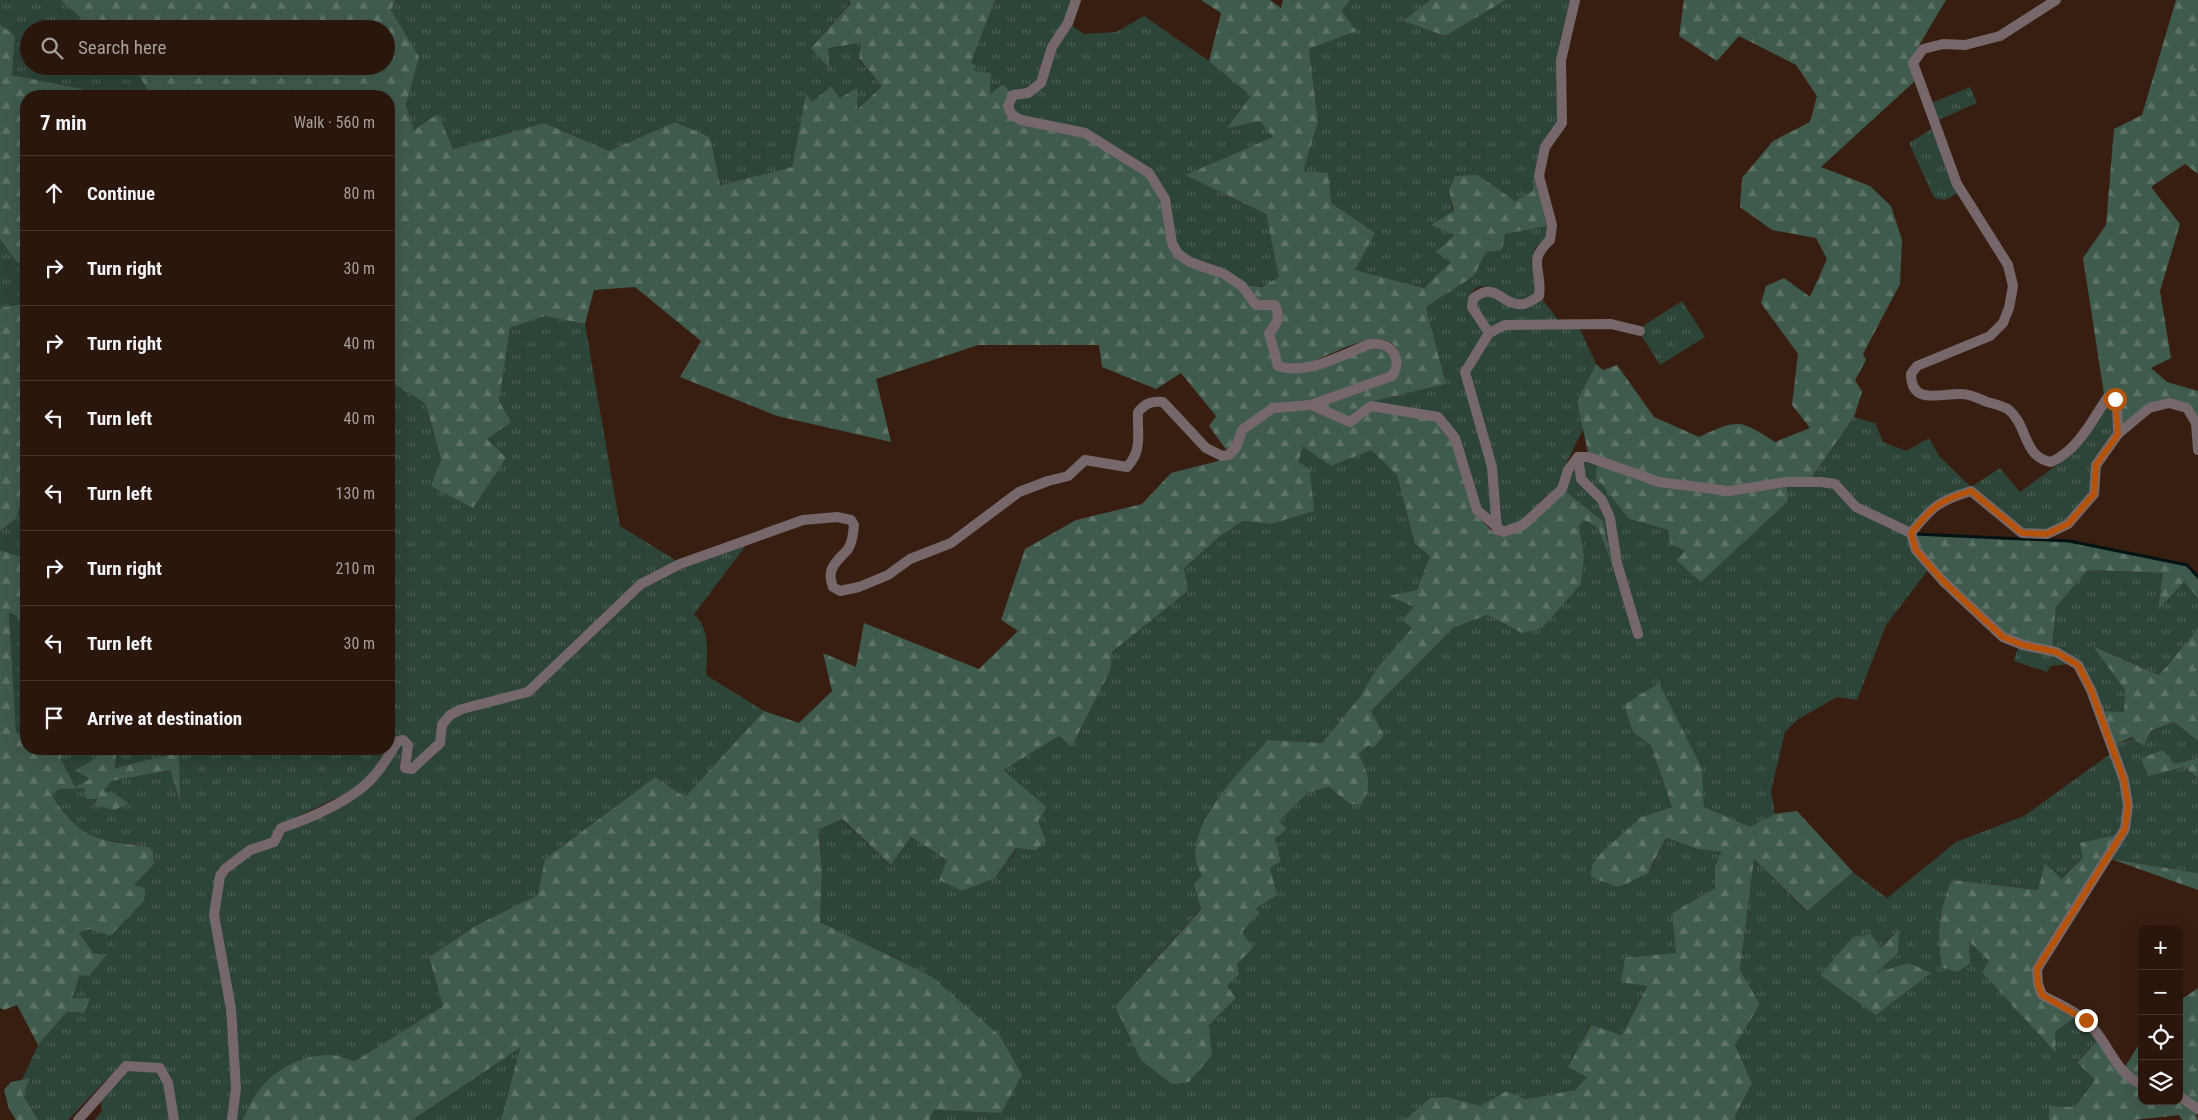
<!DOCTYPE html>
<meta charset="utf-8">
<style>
body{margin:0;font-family:"Roboto Condensed",sans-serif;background:#321f15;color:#f1f3f6}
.controls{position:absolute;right:15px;bottom:15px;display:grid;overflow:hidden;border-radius:10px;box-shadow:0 5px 20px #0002}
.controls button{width:45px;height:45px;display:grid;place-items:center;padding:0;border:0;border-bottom:1px solid #46352d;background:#2a160c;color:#f1f3f6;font:25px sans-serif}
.stop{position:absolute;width:15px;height:15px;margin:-11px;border:4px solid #b45309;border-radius:50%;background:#fff}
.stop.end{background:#b45309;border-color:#fff;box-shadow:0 1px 5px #0008}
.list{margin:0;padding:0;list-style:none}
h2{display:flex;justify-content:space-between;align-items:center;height:65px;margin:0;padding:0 20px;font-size:21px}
h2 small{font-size:16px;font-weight:400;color:#a59f9d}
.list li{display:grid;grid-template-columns:32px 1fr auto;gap:15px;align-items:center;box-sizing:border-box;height:75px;padding:0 20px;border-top:1px solid #46352d}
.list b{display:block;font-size:19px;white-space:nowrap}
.list em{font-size:16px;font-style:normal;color:#a59f9d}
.icon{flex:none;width:28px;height:28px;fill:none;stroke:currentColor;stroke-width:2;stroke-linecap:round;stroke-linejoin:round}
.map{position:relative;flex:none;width:2198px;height:1120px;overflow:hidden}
.search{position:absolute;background:#2a160c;box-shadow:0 5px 20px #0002;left:20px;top:20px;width:375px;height:55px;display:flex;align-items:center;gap:12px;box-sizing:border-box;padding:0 18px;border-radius:28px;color:#a59f9d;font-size:19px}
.panel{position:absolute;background:#2a160c;box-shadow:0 5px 20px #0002;left:20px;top:90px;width:375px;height:665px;border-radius:20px}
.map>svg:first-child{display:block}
.grass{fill:url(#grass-tufts);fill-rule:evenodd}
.forest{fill:url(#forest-firs)}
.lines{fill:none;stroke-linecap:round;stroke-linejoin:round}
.stream{stroke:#001213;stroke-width:3}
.minor{stroke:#76686a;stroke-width:10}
.route{stroke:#b45309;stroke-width:6}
</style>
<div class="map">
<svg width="2198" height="1120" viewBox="0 0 2198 1120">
<defs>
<pattern id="grass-tufts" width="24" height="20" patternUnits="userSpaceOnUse" patternTransform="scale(1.25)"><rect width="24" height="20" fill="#2d4438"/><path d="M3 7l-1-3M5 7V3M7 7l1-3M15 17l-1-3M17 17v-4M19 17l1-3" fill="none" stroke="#4c5f54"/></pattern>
<pattern id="forest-firs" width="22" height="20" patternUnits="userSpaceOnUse" patternTransform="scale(1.25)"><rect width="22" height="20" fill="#3f5b4d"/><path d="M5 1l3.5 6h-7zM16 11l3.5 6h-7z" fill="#5c7366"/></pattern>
</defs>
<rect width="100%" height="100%" fill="#381e10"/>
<g class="grass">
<path d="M0 0H60L94 26 95 29H29V66H131L134 67 151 96H80L83 89 12 75 15 36 0 24Z"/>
<path d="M395 0H849L851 2 811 48 830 68 828 48 861 43 859 60 882 86 857 110V89L840 98 831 86 812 102 806 95 792 167 719 185 710 137 675 122 609 151 544 123 453 149 414 130 406 105 418 57 391 10Z"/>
<path d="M995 0H1071L1064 21 1048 45 1037 81 1027 89 990 94 973 71 971 63Z"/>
<path d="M1350 0H1430L1403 21 1445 36 1506 0H1570L1560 40 1557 61 1558 121 1534 176V191L1515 201 1478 175 1449 190C1453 207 1461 249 1450 263 1443 272 1432 280 1424 288L1355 270 1374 233 1330 203 1302 171 1318 122 1309 49 1355 31 1342 11Z"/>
<path d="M1144 16 1209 61 1252 96 1228 127 1260 121 1274 137 1185 175 1266 214 1280 277C1274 280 1268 285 1262 286 1245 290 1196 262 1181 252L1086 129 1022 116 1016 112 1013 106 1016 99 1030 97 1055 49 1071 25 1084 34 1116 32Z"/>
<path d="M1970 87 1977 103 1938 120 1931 103Z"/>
<path d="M1932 129 1958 193 1945 200 1934 198 1909 143Z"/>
<path d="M1547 226 1546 237 1535 248 1531 263 1536 284 1535 293C1529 297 1524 301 1516 299 1499 296 1474 267 1467 308L1484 333 1461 371 1488 468 1492 519 1480 508 1459 436 1370 402 1446 384 1426 307 1474 276 1486 252 1505 234Z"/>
<path d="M0 239 17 263 26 264V303L0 308Z"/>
<path d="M1489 295C1513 306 1517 314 1542 299L1559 321 1491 327 1476 307V301Z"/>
<path d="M1682 301 1705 337 1660 365 1641 335 1643 326Z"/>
<path d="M545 316 585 324 620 526 677 561 639 580 526 688 447 712 438 723 436 740 410 765 412 744 389 747V381L426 404 441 460 487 439 499 401 510 328Z"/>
<path d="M1506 329H1580L1596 364 1577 401 1584 427 1564 468 1558 486 1521 521 1504 528 1501 527 1470 372 1492 336Z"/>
<path d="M2109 402 2113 403C2113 413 2115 425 2112 434 2102 471 2075 540 2025 529 2016 527 1981 495 1971 487 1939 496 1931 502 1910 528L1858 503 1837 480 1811 478 1854 417 1875 423 1883 442 1906 451 1929 438 1939 456 1971 487 2000 468 2020 492 2072 454Z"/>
<path d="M1303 446 1331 466 1371 449 1397 475 1415 544 1430 556 1417 590 1390 596 1414 607 1412 628 1377 668 1359 698 1322 743 1268 740 1202 875 1194 884 1201 908 1115 1006 1212 1055 1209 1025 1222 1011 1227 986 1237 964 1242 932 1260 912 1255 909 1270 868 1281 861 1275 838 1279 821 1308 793 1329 787 1350 804 1361 805C1373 785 1369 775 1359 754L1369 745 1371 711 1453 628 1487 615 1522 633 1584 555 1579 526 1584 520 1598 528 1610 561 1603 521 1565 491 1574 467 1577 480 1602 508 1622 563 1614 517 1585 477 1582 461 1597 465 1629 519 1668 530 1685 551 1676 560 1788 501 1787 487 1820 486 1833 488 1907 536 1913 553 1928 570 1886 625 1857 700 1837 697 1797 720 1785 732 1771 791 1775 814 1750 828 1704 807 1702 768 1659 684 1625 705 1633 732 1651 746 1672 807 1642 817 1651 868 1666 838 1698 849 1723 852 1715 866V888L1672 913 1676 953 1647 985 1622 1035 1590 1025 1569 1067 1588 1077 1575 1090 1526 1099 1506 1091 1480 1106 1448 1097 1430 1098 1405 1120H929L934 1110 1001 1113 931 976 820 922 822 870 818 830 841 819 891 865 911 837 947 860 995 878 1047 807 1002 770 1059 736 1072 746 1111 669 1112 652 1188 591 1183 568 1219 537 1243 521 1270 524Z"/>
<path d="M26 487V558L0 550V531L16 519Z"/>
<path d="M747 544 694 614C711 630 707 653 706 675L764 711 685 797 655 777 545 859 539 895 475 926 429 957 443 1006 355 1061 330 1055 243 1120H236L241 1087 218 915 223 878 252 853 277 845 283 831 358 797 400 745 404 746 402 769 443 745 446 735V727L452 719 464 713 530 696 644 587 684 568Z"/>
<path d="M2088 570 2163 573 2158 610 2184 582 2198 598V629L2159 675 2094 646 2125 690 2124 712 2103 711 2096 689 2081 662 2052 647 2056 607Z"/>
<path d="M9 611 26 621V735L16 732Z"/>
<path d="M2018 647 2054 655 2069 664 2051 666 2047 672 2014 661Z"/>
<path d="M2174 722 2198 741V758L2174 764 2149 775 2184 767 2198 778V873L2111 859 2128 830 2115 745Z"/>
<path d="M63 749H388L371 774 353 790 276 827 273 837 215 875 232 1088 228 1120H178L163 1065 124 1062 68 1120H38L23 1095 29 1078 22 1080 38 1045 67 1012 84 1013 72 998 80 975 106 954H94L79 933 90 929 154 864 153 851 149 847 93 838 72 824 52 797 59 789 75 787 61 759ZM179 752V800L170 770 112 781 94 804 97 798 86 799 84 788 91 779 77 771 114 768Z"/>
<path d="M2110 754C2118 774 2134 817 2115 835 2106 844 2093 850 2084 858 2076 864 2068 872 2060 879L2046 864 2038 890 1952 880C1939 908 1936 937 1942 967L1970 964 1969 941 1990 961 1982 971 2055 1052V1032L2074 1018 2083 1024 2097 1041 2077 1061 2095 1080 2075 1107 2049 1106V1120H1733L1752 1083 1735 1045 1760 1004 1740 970 1754 859 1806 911 1853 872 1887 898 1956 842 2024 816ZM1898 931V953L1874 973 1879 948Z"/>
<path d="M520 1048 501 1120H412Z"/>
<path d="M127 1070 157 1072 164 1085 170 1120H95L102 1111 100 1099Z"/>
</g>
<g class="forest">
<path d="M60 0H395L391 10 419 57 406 105 414 130 438 114 453 149 544 123 609 151 675 122 710 137 720 185 792 167 806 94 812 102 831 86 840 98 857 88V110L882 86 859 59 861 43 828 48 830 69 811 48 851 3 849 0H995L971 63 977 66 974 71 991 73 990 94 1003 84 1010 92 1009 117 1083 137 1147 176 1160 201 1168 244 1174 257 1189 266 1222 277 1239 288 1254 307 1273 309 1274 322 1265 333 1287 373 1379 347C1391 355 1395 358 1389 373L1311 401 1272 404 1227 451 1209 426 1216 416 1181 373 1156 389 1102 367 1099 345H978L876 379 891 442 777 416 680 377 701 341 635 287 594 290 585 324 545 316 510 328 499 401 511 422 487 439 506 458 473 508 431 486 441 460 426 404 389 381V96H151L134 67 131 66H386V29H95Z"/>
<path d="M1201 0H1270L1281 8 1283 0H1350L1342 11 1356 31 1309 49 1318 122 1303 171 1328 173 1331 203 1375 233 1355 270 1424 288 1451 262 1436 252 1455 235 1431 225 1454 211 1449 190 1455 176 1478 175 1515 201 1533 191 1534 176 1547 226 1505 234 1502 250 1486 252 1474 276 1426 307 1446 384 1370 402 1349 418 1321 406 1394 380C1400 371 1404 362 1398 351 1382 320 1327 360 1303 364 1297 365 1287 363 1280 363L1273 334 1281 311 1262 304 1245 285 1262 287 1279 277 1266 214 1185 175 1273 137 1260 121 1227 128 1251 96 1209 61 1221 13Z"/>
<path d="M1430 0H1506L1445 36 1403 21Z"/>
<path d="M1684 0H1946L1909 62 1915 81 1821 167 1870 186 1891 206 1902 240 1900 284 1863 354 1866 360 1855 380 1862 392 1854 417 1811 478 1729 486 1661 478 1588 453 1577 401 1596 364 1603 370 1617 365 1654 417 1699 437C1738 419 1739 419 1775 442L1810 428 1792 405 1798 354 1761 303 1766 286 1784 278 1810 297 1827 259 1816 238 1772 230 1740 207 1742 178 1773 141 1810 122 1817 96 1796 65 1739 36 1717 61 1679 36Z"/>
<path d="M2176 0H2198V174L2185 164 2151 187 2180 224 2160 291 2171 358 2151 368 2167 382 2198 391V417L2190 405 2147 404 2121 425 2119 396 2113 393 2104 394 2083 258 2106 225 2114 129 2142 115Z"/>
<path d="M0 24 15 36 12 75 83 89 80 96H26V264L17 263 0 239Z"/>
<path d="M26 303V405L21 412 26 459V487L16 519 0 531V308Z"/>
<path d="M1310 410 1349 426 1372 410 1436 420 1451 439 1473 512 1494 533 1503 537 1565 491 1603 521 1612 565 1598 528 1584 520 1579 526 1584 555 1581 584 1542 628 1522 633 1487 615 1453 628 1371 711 1384 736 1373 748 1369 745 1359 754C1369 775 1373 785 1361 805L1350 804 1329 787 1308 793 1279 821 1287 829 1275 838 1281 861 1270 868 1277 895 1255 909 1260 912 1242 932 1253 948 1237 964 1239 974 1227 986 1236 998 1209 1025 1212 1055 1189 1082 1172 1084 1141 1060 1115 1006 1201 909 1194 884 1202 875C1174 835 1242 769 1268 740L1322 743 1359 698 1377 668 1412 628 1402 620 1414 607 1389 596 1417 590 1430 556 1415 544 1397 475 1371 450 1331 466 1303 447 1298 461 1310 470 1314 511 1270 524 1243 521 1219 537 1184 568 1188 591 1112 652 1111 669 1072 746 1059 736 1003 770 1047 807 1038 821 1046 841 1036 850 1016 848 995 878 962 891 939 880 947 860 911 837 891 865 842 819 818 830 822 870 820 922 931 976 1000 1036 1022 1075 1001 1113 934 1110 929 1120H501L520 1048 412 1120H243C256 1082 288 1056 329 1055 337 1055 347 1059 355 1061L443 1006 429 957 475 926 538 895 545 859 655 777 685 797 764 711 799 723 832 691 823 653 856 667 864 623 979 669 1018 631 1001 620 1025 549 1076 520 1142 504 1171 473 1230 458 1246 433 1274 412Z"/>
<path d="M1597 465 1729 495 1787 487 1788 501 1701 582 1676 560 1685 551 1670 543 1668 530 1629 519 1596 477Z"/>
<path d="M1915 534 2069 541 2187 565 2198 577V598L2184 582 2158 610 2163 573 2088 570 2056 607 2052 647 2024 641 2005 634 1946 578 1920 548Z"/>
<path d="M0 550 26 558V621L9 612 16 732 26 735V749H63L61 759 75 787 90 779 76 771 103 753 116 754 115 768 179 752 180 802 170 770 112 781 104 791 113 793 128 803 115 810 94 805 97 799H86L84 788 59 789 52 796C83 843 98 839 149 847L153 851 154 864 134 885 145 888 144 901 110 936 90 929 79 933 94 954H107L89 976 80 975 72 998H90L84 1013 67 1012 38 1045 17 1005 4 1010 0 1008Z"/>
<path d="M2198 629V741L2174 722 2150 731 2144 746 2132 737 2115 745 2103 711 2124 712 2125 690 2093 646 2159 675Z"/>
<path d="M1659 683 1702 768 1704 807 1750 827 1775 814 1797 811 1853 872 1807 911 1754 859 1740 970 1760 1004 1735 1045 1752 1083 1733 1120H1405L1430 1098 1448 1097 1480 1106 1506 1091 1526 1099 1575 1090 1587 1077 1568 1067 1591 1025 1622 1035 1647 986 1621 982 1625 958 1676 953 1672 913 1715 888V866L1722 852 1698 849 1666 838 1647 874 1618 887 1591 877 1592 865 1603 851 1642 817 1672 807 1651 746 1633 732 1624 705Z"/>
<path d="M2163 750 2174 764 2198 758V778L2184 767 2148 776 2141 758Z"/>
<path d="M2116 835 2032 967 2034 984 2039 998 2074 1018 2055 1032 2056 1053 1982 972 1989 961 1969 941 1970 964 1957 972 1942 967C1936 937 1939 908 1952 880L2038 890 2045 863 2061 879 2083 858 2080 843Z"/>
<path d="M2111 859 2198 873V890Z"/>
<path d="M1899 930 1898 953 1876 973 1909 963 1931 973 1876 1015 1820 975 1853 937 1871 934 1880 948Z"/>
<path d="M2198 988V1104L2179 1092V998L2182 999Z"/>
<path d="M2142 1024V1080L2136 1078 2125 1067 2141 1041Z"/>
<path d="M2097 1041C2110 1059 2120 1081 2142 1088V1101C2160 1101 2193 1096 2198 1120H2182L2179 1115 2134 1120H2049V1106L2075 1107 2095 1080 2077 1062Z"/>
<path d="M30 1078 23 1095 38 1120H16L9 1109 4 1090 11 1082Z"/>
</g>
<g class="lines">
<path class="stream" d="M1915 534 2069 541 2187 565 2198 577"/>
<g class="minor">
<path d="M1076 0 1068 23 1052 47 1041 83 1028 93 1013 95 1008 106 1012 115 1021 120 1085 133 1149 173 1165 199 1172 243 1178 254 1190 262 1224 274 1242 286 1256 305H1275C1281 317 1277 324 1269 333L1278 366C1307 376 1343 354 1370 344 1390 341 1404 358 1392 376L1311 405"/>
<path d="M2056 0 2000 36 1965 45 1943 44 1923 49 1913 63 1957 184 2008 265 2013 286 2009 308 2003 323 1990 336 1917 366 1911 374C1911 406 1941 393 1962 394 1970 394 1980 399 1987 402 1994 404 2004 406 2009 410 2028 426 2023 457 2051 462 2077 451 2092 421 2107 398L2115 399 2117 403 2118 434"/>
<path d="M1489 333 1472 307 1473 299C1495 279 1502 307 1524 304 1529 303 1534 299 1539 296 1543 269 1526 262 1550 240L1552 225 1539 176 1545 147 1562 123 1561 60 1575 0"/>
<path d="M1578 457 1581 479 1602 500 1610 518 1617 563 1638 634"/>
<path d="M1497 530 1492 467 1465 372 1489 333 1505 325 1611 324 1640 331"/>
<path d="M2142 1084C2115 1075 2107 1038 2086 1021 2074 1010 2056 1003 2042 995L2038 984 2037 969 2125 829 2128 805 2124 780 2091 690 2078 665 2056 652 2023 645 2003 637 1943 581 1916 550 1911 533C1932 507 1938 501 1971 491L2022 533 2047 534 2068 524 2094 494 2096 465 2118 434 2149 408 2169 403 2187 408 2196 423 2198 450"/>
<path d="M2179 1096 2198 1109"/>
<path d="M78 1120 126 1066 160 1068 168 1083 174 1120"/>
<path d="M232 1120 236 1088 231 1009 214 915 220 876 225 869 250 850 274 842 281 828C309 819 355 799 374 776 383 766 390 753 398 741L403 740 408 745 405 768 412 769 440 743 442 725 450 715 462 709 528 692 641 584 680 564 803 520 837 517 851 520 854 525C853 533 853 542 848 549 838 561 825 568 833 587L840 591 859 587 888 575 910 559 951 543 1019 492 1048 481 1068 476 1085 460 1127 467C1143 450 1137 434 1138 412 1146 403 1151 401 1163 402L1206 448 1222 456 1229 455 1236 448 1242 430 1273 408 1311 405 1350 422 1371 406 1438 417 1455 438 1477 510 1503 532 1523 525 1562 489 1568 470 1578 457H1588L1659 482 1729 491 1786 482H1821L1835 484 1856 507 1911 533"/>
</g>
</g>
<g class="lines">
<path class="route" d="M2086 1020 2042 995 2038 984 2037 969 2125 829 2128 805 2124 780 2091 690 2078 665 2056 652 2023 645 2003 637 1943 581 1916 550 1911 533C1932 507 1938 501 1971 491L2022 533 2047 534 2068 524 2094 494 2096 465 2118 434 2115 399"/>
</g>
</svg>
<div class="controls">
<button>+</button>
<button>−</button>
<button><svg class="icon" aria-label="locate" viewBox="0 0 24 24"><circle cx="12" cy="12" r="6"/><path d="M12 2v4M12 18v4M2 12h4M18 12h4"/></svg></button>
<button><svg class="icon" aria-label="layers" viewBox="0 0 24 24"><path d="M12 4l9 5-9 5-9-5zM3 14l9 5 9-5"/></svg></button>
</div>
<div class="stop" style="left:2115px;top:399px"></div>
<div class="stop end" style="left:2086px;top:1020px"></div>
<div class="search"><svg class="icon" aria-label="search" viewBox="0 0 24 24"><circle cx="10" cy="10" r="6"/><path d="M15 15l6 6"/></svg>Search here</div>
<section class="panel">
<h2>7 min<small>Walk · 560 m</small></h2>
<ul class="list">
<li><svg class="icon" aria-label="ahead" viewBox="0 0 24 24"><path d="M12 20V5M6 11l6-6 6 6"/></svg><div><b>Continue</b></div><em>80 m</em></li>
<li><svg class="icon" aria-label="right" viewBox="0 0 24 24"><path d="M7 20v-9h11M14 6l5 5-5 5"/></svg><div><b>Turn right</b></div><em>30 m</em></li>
<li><svg class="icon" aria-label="right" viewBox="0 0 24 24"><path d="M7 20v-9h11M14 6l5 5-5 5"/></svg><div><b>Turn right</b></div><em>40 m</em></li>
<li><svg class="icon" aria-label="left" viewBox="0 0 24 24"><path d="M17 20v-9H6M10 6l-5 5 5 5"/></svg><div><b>Turn left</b></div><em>40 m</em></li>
<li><svg class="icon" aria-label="left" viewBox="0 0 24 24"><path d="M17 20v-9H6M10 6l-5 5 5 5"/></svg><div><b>Turn left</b></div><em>130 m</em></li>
<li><svg class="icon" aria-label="right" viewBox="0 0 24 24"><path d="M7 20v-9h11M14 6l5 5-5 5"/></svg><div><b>Turn right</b></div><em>210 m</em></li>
<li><svg class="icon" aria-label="left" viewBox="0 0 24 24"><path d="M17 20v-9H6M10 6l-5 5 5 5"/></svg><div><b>Turn left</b></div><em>30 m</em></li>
<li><svg class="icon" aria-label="arrive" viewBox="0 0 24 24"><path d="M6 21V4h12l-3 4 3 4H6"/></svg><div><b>Arrive at destination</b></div></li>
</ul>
</section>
</div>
